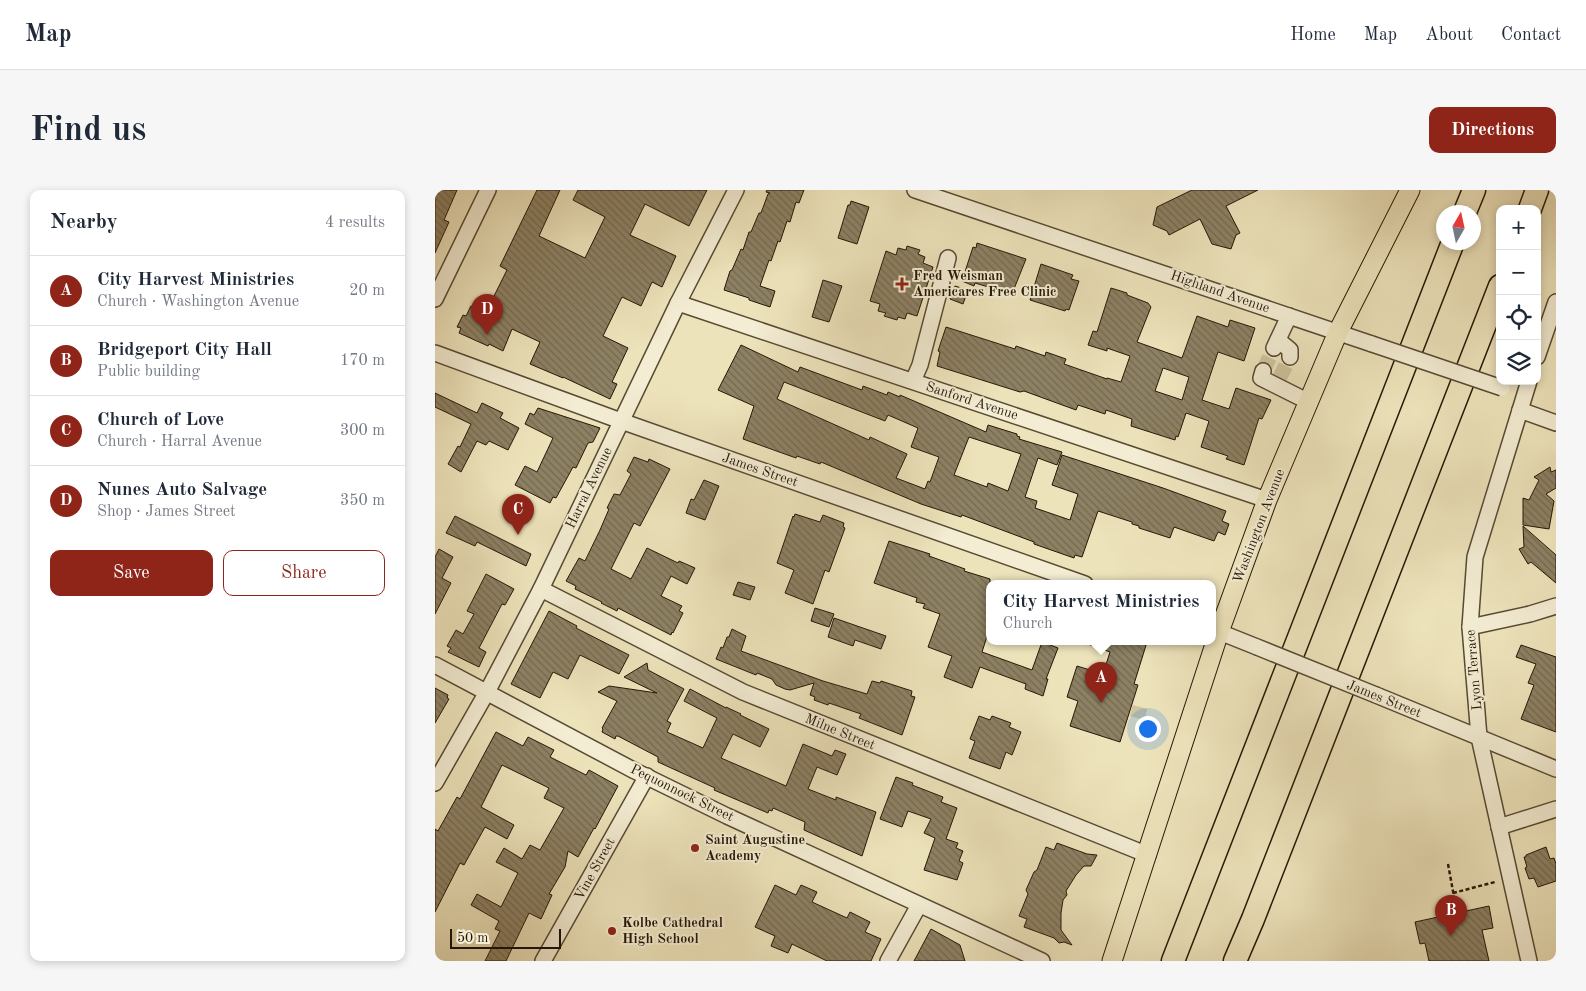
<!DOCTYPE html>
<meta charset="utf-8">
<style>
body{margin:0;font-family:"Old Standard TT",serif;background:#f6f6f7;color:#1f2937}
.controls{position:absolute;right:15px;top:15px;display:grid;overflow:hidden;border-radius:10px;box-shadow:0 2px 8px #0003}
.controls button{width:45px;height:45px;display:grid;place-items:center;padding:0;border:0;border-bottom:1px solid #e0e1e3;background:#fff;color:#1f2937;font:25px sans-serif}
.compass{position:absolute;left:1001px;top:15px;width:45px;height:45px;border-radius:50%;background:#fff;box-shadow:0 2px 8px #0003;rotate:9deg}
.scale{position:absolute;left:15px;bottom:12px;width:111px;box-sizing:border-box;padding-left:5px;border:2px solid #261706;border-top:0;font-size:14px;line-height:18px;white-space:nowrap;color:#261706;-webkit-text-stroke:4px #f3edd3;paint-order:stroke}
.you{position:absolute;left:712px;top:538px;width:18px;height:18px;margin:-12px;border:4px solid #fff;border-radius:50%;background:#1a73e8;box-shadow:0 0 0 8px #1a73e833}
.badge{display:grid;place-items:center;width:32px;height:32px;border-radius:50%;background:#8f2418;color:#fff;font-size:16px;font-weight:700}
.pin{position:absolute;translate:-50% -41px;filter:drop-shadow(0 1px 2px #0008)}
.pin::after{content:'';position:absolute;top:26px;width:18px;height:15px;background:inherit;clip-path:polygon(0 0,100% 0,50% 100%)}
.popup{position:absolute;left:551px;top:390px;width:230px;height:65px;box-sizing:border-box;display:grid;place-content:center;border-radius:10px;background:#fff;filter:drop-shadow(0 1px 4px #0005);font-size:16px;white-space:nowrap;color:#747a83}
.popup b{font-size:19px;color:#1f2937}
.popup::after{content:'';position:absolute;left:50%;top:100%;margin-left:-10px;border:10px solid transparent;border-top-color:#fff}
.list{margin:0;padding:0;list-style:none}
h2{display:flex;justify-content:space-between;align-items:center;height:65px;margin:0;padding:0 20px;font-size:21px}
h2 small{font-size:16px;font-weight:400;color:#747a83}
.list li{display:grid;grid-template-columns:32px 1fr auto;gap:15px;align-items:center;box-sizing:border-box;height:70px;padding:0 20px;border-top:1px solid #e0e1e3}
.list b{display:block;font-size:19px;white-space:nowrap}
.list p{margin:0;font-size:16px;white-space:nowrap;color:#747a83}
.list em{font-size:16px;font-style:normal;color:#747a83}
.actions{display:flex;gap:10px;padding:15px 20px}
.actions a{flex:1;padding:11px 0;border:1px solid #8f2418;border-radius:10px;text-align:center;font-size:18px;color:#8f2418}
.actions .main{background:#8f2418;color:#fff}
.icon{flex:none;width:28px;height:28px;fill:none;stroke:currentColor;stroke-width:2;stroke-linecap:round;stroke-linejoin:round}
.map{position:relative;flex:none;width:1121px;height:771px;overflow:hidden;border-radius:10px}
header{display:flex;align-items:center;gap:30px;box-sizing:border-box;height:70px;padding:0 25px;background:#fff;border-bottom:1px solid #e0e1e3}
header strong{font-size:24px}
nav{display:flex;gap:28px;margin-inline-start:auto;font-size:18px}
.intro{display:flex;align-items:center;justify-content:space-between;box-sizing:border-box;height:120px;padding:0 30px}
h1{margin:0;font-size:35px}
.button{padding:12px 22px;border-radius:10px;background:#8f2418;color:#fff;font-size:18px;font-weight:700}
main{display:flex;gap:30px;padding:0 30px}
aside{flex:1;background:#fff;border-radius:10px;box-shadow:0 2px 8px #0003}
.map>svg:first-child{display:block}
.building{fill:url(#building-back-hatch);stroke:#261706;fill-rule:evenodd}
.lines{fill:none;stroke-linecap:round;stroke-linejoin:round}
.minor-tunnel{stroke:#cfc4a0;stroke-width:15;stroke-dasharray:15 8;stroke-linecap:butt}
.minor-casing{stroke:#584a33;stroke-width:18}
.major-casing{stroke:#261706;stroke-width:21}
.highway-casing{stroke:#261706;stroke-width:25}
.path{stroke:#261706;stroke-width:2.5;stroke-dasharray:4 2.5;stroke-linecap:butt}
.minor{stroke:#f3edd3;stroke-width:15}
.major{stroke:#ede3bb;stroke-width:19}
.highway{stroke:#ede3bb;stroke-width:22}
.minor-bridge-casing{stroke:#584a33;stroke-width:18;stroke-linecap:butt}
.minor-bridge{stroke:#f3edd3;stroke-width:15}
.poi-dot{fill:#8f2418;stroke:#f3edd3;stroke-width:2}
.labels{text-anchor:middle;dominant-baseline:central;stroke-width:4;stroke-linejoin:round;paint-order:stroke}
.poi-label{font-size:14px;font-weight:bold;fill:#261706;stroke:#f3edd3;text-anchor:start}
.street-label{font-size:14px;fill:#261706;stroke:#f3edd3}
</style>
<header>
<strong>Map</strong>
<nav><a>Home</a><a>Map</a><a>About</a><a>Contact</a></nav>
</header>
<div class="intro"><h1>Find us</h1><a class="button">Directions</a></div>
<main>
<aside>
<h2>Nearby<small>4 results</small></h2>
<ul class="list">
<li><span class="badge">A</span><div><b>City Harvest Ministries</b><p>Church · Washington Avenue</p></div><em>20 m</em></li>
<li><span class="badge">B</span><div><b>Bridgeport City Hall</b><p>Public building</p></div><em>170 m</em></li>
<li><span class="badge">C</span><div><b>Church of Love</b><p>Church · Harral Avenue</p></div><em>300 m</em></li>
<li><span class="badge">D</span><div><b>Nunes Auto Salvage</b><p>Shop · James Street</p></div><em>350 m</em></li>
</ul>
<div class="actions"><a class="main">Save</a><a>Share</a></div>
</aside>
<div class="map">
<svg width="1121" height="771" viewBox="0 0 1121 771">
<defs>
<pattern id="building-back-hatch" width="6" height="6" patternUnits="userSpaceOnUse" patternTransform="scale(1.25)"><rect width="6" height="6" fill="#8d8164"/><path d="M-1 5l2 2M0 0l6 6M5-1l2 2" fill="none" stroke="#736950"/></pattern>
</defs>
<rect width="100%" height="100%" fill="#ede3bb"/>
<filter id="stains"><feTurbulence type="fractalNoise" baseFrequency=".004" numOctaves="4"/><feColorMatrix values="0 0 0 0 .2 0 0 0 0 .09 0 0 0 0 .02 0 0 0 .5 -.17"/></filter>
<radialGradient id="worn" r=".72"><stop offset=".6" stop-color="#630" stop-opacity="0"/><stop offset="1" stop-color="#630" stop-opacity=".3"/></radialGradient>
<g class="building">
<path d="M0 0H22L9 30 14 32 0 63Z"/>
<path d="M102 0H125L104 46 150 68 170 27 138 10 143 0H272L254 36 210 14 195 45 241 66 227 97 217 92 206 116 187 107 168 146 193 158 177 192 182 194 175 209 128 187V188L95 174 105 152 77 139 68 161 54 154 53 156 24 143 26 138 22 137 28 125 31 126 36 116 51 122 72 80 65 76Z"/>
<path d="M332 0H369L364 13 361 12 355 32 352 31 345 52 343 51 336 71 334 70 325 96 340 101 335 117 314 110V108L289 100 295 81 297 80 306 59 308 60 314 42H316L324 23H326L333 4 335 3 331 2Z"/>
<path d="M757 0H823L791 16 805 43 801 45 796 59 777 54 765 29 734 45 732 41 718 35 722 17Z"/>
<path d="M416 11 434 17 422 54 403 48 413 15H415Z"/>
<path d="M542 53 591 69 577 104 540 93 539 96 527 91 538 57 541 58Z"/>
<path d="M472 56 485 60 483 64 490 67 488 73 498 77 482 126 472 123 470 129 463 127 462 130 449 126 451 123 443 121 445 114 435 111 451 61 461 65 463 58 471 60Z"/>
<path d="M606 74 638 85 636 89 644 91 634 120 631 119 630 121 595 110Z"/>
<path d="M388 90 407 96 394 132 377 127Z"/>
<path d="M520 96 533 100 528 114 515 109Z"/>
<path d="M676 98 692 103V105L713 113 716 117 702 152 747 168 762 126 793 137 795 130 820 138 809 171 783 162 767 210 794 219 801 198 836 210 827 229 824 228 809 275 791 269 793 266 766 257 774 231 751 223 743 247 741 246 740 250 696 236 697 229 671 220 670 224 643 215 641 220 589 201 585 202 502 176 505 162 503 161 511 137 580 159 581 156 610 166 611 162 631 169 629 174 672 189V188L686 192 695 166 672 158V161L653 155 658 141 662 142ZM728 178 754 187 747 210 720 201Z"/>
<path d="M306 155 363 182 365 177 427 200 428 196 452 205 453 202 465 207V205L551 242 553 235 582 244V246L585 247 584 249 627 262 622 275 603 268 590 307 602 311 600 318 635 330 643 304 617 295 627 265 728 298 791 321 787 331 794 334 790 345 783 342 779 351 739 337 735 348 704 338V336L697 334V332L663 321 647 367 640 365 639 368 599 354V352L527 325 526 327 486 314 386 272 385 274 362 266 361 268 308 249 319 216 283 200ZM349 192 450 231 453 225 483 238 476 257 504 267 495 292 493 291 490 299 461 288 472 264 435 247 434 250 342 209ZM534 247 586 264 573 301 553 293 552 297 519 285Z"/>
<path d="M0 203 42 223 47 213 68 223 65 228 84 238 73 260 54 251 51 255 42 251 26 282 13 274 23 256 25 257 36 234 0 217Z"/>
<path d="M103 218 165 238 158 252 153 253 141 278 138 277 121 308 118 307 115 313 80 295 90 276 102 282 118 248 90 234 95 223 99 225Z"/>
<path d="M199 267 213 272 214 269 235 279 205 336 199 333 176 379 196 389 212 358 243 373 244 371 260 378 252 394 236 386 226 406 247 416 244 421 248 423 238 443 237 442 236 445 183 418 182 421 166 413 167 412 140 399 141 396 131 391 144 368 150 371 165 340 174 319 172 318 179 304 185 305 196 284 192 281Z"/>
<path d="M1115 277 1116 282 1121 280V298L1111 304 1119 311 1114 339 1088 335V308L1094 310 1104 290 1099 287Z"/>
<path d="M269 290 284 296 270 330 251 323 256 309 259 310Z"/>
<path d="M360 324 385 332 388 325 409 333 408 337 410 338 394 382 390 380 378 414 350 403 359 380 342 373 358 326 359 327Z"/>
<path d="M20 326 96 364 91 376 42 352 40 356 11 343Z"/>
<path d="M1088 336 1121 365V393L1096 372 1093 374 1084 359 1089 357Z"/>
<path d="M454 351 495 364 494 366 530 379 529 381 555 389V437L547 462 597 480 607 452 623 458 611 489H613L608 506 590 499 591 494 545 477 537 498 509 487 517 466 493 457 505 424 488 418 490 414 481 412 482 408 439 393Z"/>
<path d="M4 359 18 367 7 388 16 393 0 424V367Z"/>
<path d="M51 384 79 399 70 415 67 414 44 458 51 462 44 477 13 462 16 458 12 456 21 440 28 444 39 424 32 421Z"/>
<path d="M303 392 320 397 315 410 298 405Z"/>
<path d="M380 418 399 424 394 437 376 431Z"/>
<path d="M114 421 142 436 141 438 194 465 184 484 145 465 133 489 118 482 105 508 76 494Z"/>
<path d="M399 428 451 446 446 459 420 450 418 456 393 447Z"/>
<path d="M297 439 311 446 306 461 388 491 432 504 437 491 445 493 446 491 477 501 476 506 480 507 467 545 424 528 426 524 394 513 393 515 379 510 380 507 375 505 379 493 355 500 350 499 341 495 337 489 322 483 321 485 281 469 286 457 288 458 292 447H294Z"/>
<path d="M653 452H712L699 494 703 495 685 552 635 536 643 511 632 507 642 476 668 484 675 462 653 454Z"/>
<path d="M1086 455 1121 467V542L1086 529 1099 495 1093 493 1101 474 1081 467Z"/>
<path d="M212 473 213 480 249 499 232 531 236 533 232 542 268 558 282 528 249 511 255 499 291 518V517L306 524 305 525 334 539 325 557 298 544 286 568 351 596 368 554 397 566 400 560 411 564 402 585 382 577 373 599 401 610V607L441 622 427 666 369 640 370 632 338 618 337 621 334 620 333 623 279 600 280 598 223 572V567L183 546H181L180 549 167 542 168 539 167 538 182 511 163 502 174 496 222 503 189 487Z"/>
<path d="M0 498 13 505 12 508 14 509 0 533Z"/>
<path d="M544 526 555 530 557 526 576 533 574 537 586 542 577 565 571 562 565 579 534 568 540 551 535 549Z"/>
<path d="M61 542 88 556 93 547 119 560 115 567 151 585 154 580 183 596 160 639 159 638 143 667 133 661 130 677 114 704 117 705 106 729 94 723 71 771H50L65 741 60 739 64 731 36 715 42 704 66 717 83 683 61 672 69 658 87 669 95 655 105 660 129 618 109 608 114 598 67 575 46 617 79 635 72 649 50 637 29 675 25 673 0 722V639L3 641 22 607 25 609Z"/>
<path d="M461 587 478 593 477 595 508 607 506 612 522 618 511 649 523 653 521 658 528 661 524 671 528 673 522 690 489 680 500 648 489 643 496 629 473 621 467 637 445 629Z"/>
<path d="M622 653 652 664 662 665 656 676H649L641 685 631 701 632 705 628 710 626 723V740L637 755 629 752 624 753 619 748 589 737 592 729 584 726 593 704 591 700 599 682 602 680 611 657 619 660Z"/>
<path d="M1111 657 1115 669 1119 668 1121 674V691L1103 697 1099 688 1094 689 1090 678 1092 677 1089 667H1091V665Z"/>
<path d="M340 695 361 705 366 695 382 702 377 712 412 728 415 722 435 732 430 742 446 749 436 771H392L357 754 353 763 336 756 340 746 320 737Z"/>
<path d="M1054 716 1058 738 1047 740 1054 771H994L990 753 985 754 980 732Z"/>
<path d="M496 739 525 755 530 771H479Z"/>
</g>
<g class="lines">
<g class="minor-tunnel">
<path d="M828 181 839 158"/>
<path d="M844 189 855 167"/>
<path d="M702 528 705 517"/>
</g>
<defs>
<g id="minor">
<path d="M480 0 937 154"/>
<path d="M0 109 53 0"/>
<path d="M243 113 832 310"/>
<path d="M843 150 855 160V167"/>
<path d="M839 158 854 126"/>
<path d="M0 163 186 231 650 394"/>
<path d="M1102 167 1121 112"/>
<path d="M828 181 826 188 874 212"/>
<path d="M478 191 485 175 513 68"/>
<path d="M1085 220 1121 233"/>
<path d="M106 399 308 502 713 665"/>
<path d="M1035 437 1095 424 1121 416"/>
<path d="M777 439 822 457"/>
<path d="M0 475 200 581 292 626 607 771"/>
<path d="M941 505 1121 579"/>
<path d="M0 593 52 502 106 399 243 113 301 0"/>
<path d="M1064 637 1121 619"/>
<path d="M108 771 212 586"/>
<path d="M453 771 484 715"/>
<path d="M1094 771 1044 547 1035 437 1040 367 1094 191"/>
</g>
<path id="major" d="M677 771 784 442 832 310 903 142 975 0"/>
<g id="highway">
<path d="M1095 19 1102 0"/>
<path d="M1030 22 1039 0"/>
<path d="M738 771 1018 52"/>
<path d="M800 771 818 729 1065 96"/>
</g>
</defs>
<use href="#minor" class="minor-casing"/>
<use href="#major" class="major-casing"/>
<use href="#highway" class="highway-casing"/>
<g class="path">
<path d="M1013 674 1022 723"/>
<path d="M1018 703 1060 692"/>
</g>
<use href="#minor" class="minor"/>
<use href="#major" class="major"/>
<use href="#highway" class="highway"/>
<defs>
<g id="minor-bridge">
<path d="M937 154 1067 198"/>
<path d="M822 457 941 505"/>
</g>
</defs>
<use href="#minor-bridge" class="minor-bridge-casing"/>
<use href="#minor-bridge" class="minor-bridge"/>
</g>
<g class="poi-dot">
<path d="M464.5 86.5h5v5h5v5h-5v5h-5v-5h-5v-5h5z"/>
<circle cx="260" cy="658" r="5"/>
<circle cx="177" cy="741" r="5"/>
</g>
<g class="labels">
<g class="poi-label">
<text x="478" y="86">Fred Weisman<tspan x="478" dy="16">Americares Free Clinic</tspan></text>
<text x="270" y="650">Saint Augustine<tspan x="270" dy="16">Academy</tspan></text>
<text x="187" y="733">Kolbe Cathedral<tspan x="187" dy="16">High School</tspan></text>
</g>
<g class="street-label">
<text transform="translate(785 102) rotate(19)">Highland Avenue</text>
<text transform="translate(537 211) rotate(18)">Sanford Avenue</text>
<text transform="translate(325 280) rotate(19)">James Street</text>
<text transform="translate(154 298) rotate(-64)">Harral Avenue</text>
<text transform="translate(824 336) rotate(-69)">Washington Avenue</text>
<text transform="translate(1039 480) rotate(-95)">Lyon Terrace</text>
<text transform="translate(949 509) rotate(22)">James Street</text>
<text transform="translate(405 542) rotate(22)">Milne Street</text>
<text transform="translate(247 603) rotate(26)">Pequonnock Street</text>
<text transform="translate(160 679) rotate(-61)">Vine Street</text>
</g>
</g>
<rect width="100%" height="100%" filter="url(#stains)"/>
<rect width="100%" height="100%" fill="url(#worn)"/>
</svg>
<div class="controls">
<button>+</button>
<button>−</button>
<button><svg class="icon" aria-label="locate" viewBox="0 0 24 24"><circle cx="12" cy="12" r="6"/><path d="M12 2v4M12 18v4M2 12h4M18 12h4"/></svg></button>
<button><svg class="icon" aria-label="layers" viewBox="0 0 24 24"><path d="M12 4l9 5-9 5-9-5zM3 14l9 5 9-5"/></svg></button>
</div>
<svg class="compass" viewBox="-18 -18 36 36"><path d="M0-13l5 13h-10z" fill="#e53935"/><path d="M0 13l5-13h-10z" fill="#747a83"/></svg>
<div class="scale">50 m</div>
<div class="you"></div>
<div class="pin badge" style="left:666px;top:513px">A</div>
<div class="popup"><b>City Harvest Ministries</b>Church</div>
<div class="pin badge" style="left:1016px;top:746px">B</div>
<div class="pin badge" style="left:83px;top:345px">C</div>
<div class="pin badge" style="left:52px;top:145px">D</div>
</div>
</main>
